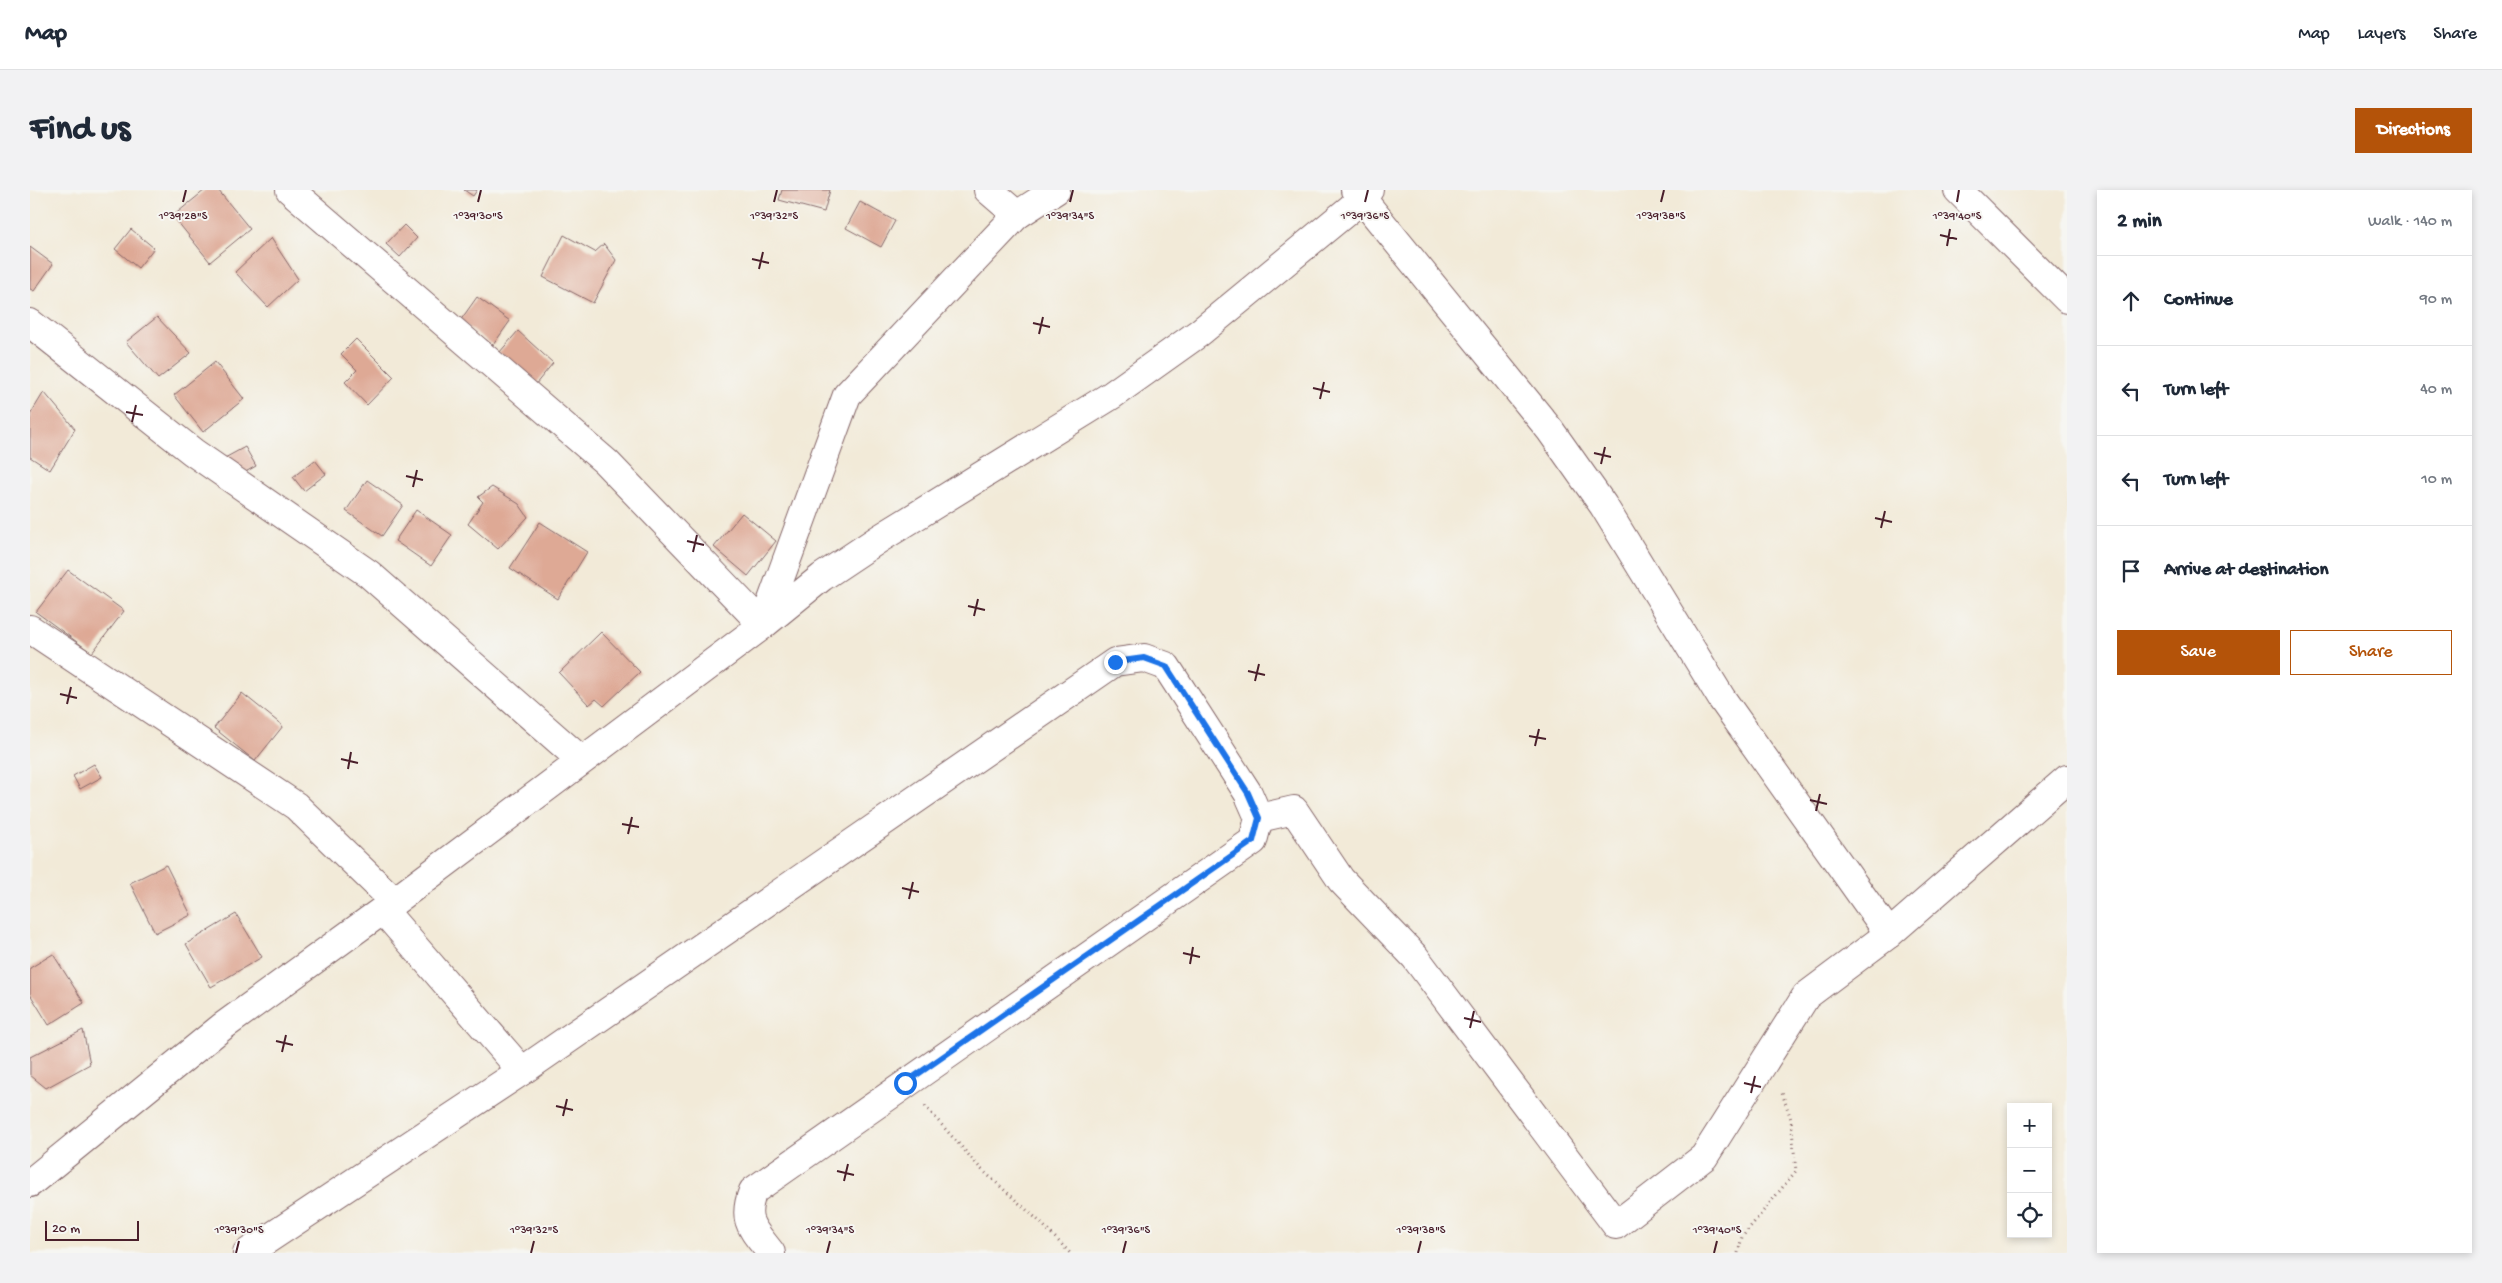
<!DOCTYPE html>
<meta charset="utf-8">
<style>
body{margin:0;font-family:"Gochi Hand",sans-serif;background:#f2f2f3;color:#1f2937}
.controls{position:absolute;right:15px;bottom:15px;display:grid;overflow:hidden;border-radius:0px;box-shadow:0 2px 8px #0003}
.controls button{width:45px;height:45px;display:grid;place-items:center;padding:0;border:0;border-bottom:1px solid #e0e1e3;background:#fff;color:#1f2937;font:25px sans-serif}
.scale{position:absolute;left:15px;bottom:12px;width:94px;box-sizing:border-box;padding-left:5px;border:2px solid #4a1f2b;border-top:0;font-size:14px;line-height:18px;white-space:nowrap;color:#4a1f2b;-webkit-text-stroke:4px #f6f6f2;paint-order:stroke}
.stop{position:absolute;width:15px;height:15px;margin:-11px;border:4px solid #1a73e8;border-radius:50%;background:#fff}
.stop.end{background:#1a73e8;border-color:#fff;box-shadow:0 1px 5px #0008}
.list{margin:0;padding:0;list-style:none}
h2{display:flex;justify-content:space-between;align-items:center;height:65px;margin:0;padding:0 20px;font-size:21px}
h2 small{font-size:16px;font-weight:400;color:#747a83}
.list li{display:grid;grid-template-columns:32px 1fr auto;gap:15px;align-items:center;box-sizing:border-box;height:90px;padding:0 20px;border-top:1px solid #e0e1e3}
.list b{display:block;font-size:19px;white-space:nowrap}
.list em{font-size:16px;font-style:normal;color:#747a83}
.actions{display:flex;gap:10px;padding:15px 20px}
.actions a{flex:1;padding:11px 0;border:1px solid #b45309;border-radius:0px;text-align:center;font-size:18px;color:#b45309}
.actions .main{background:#b45309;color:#fff}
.icon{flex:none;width:28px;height:28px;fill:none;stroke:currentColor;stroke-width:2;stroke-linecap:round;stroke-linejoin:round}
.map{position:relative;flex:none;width:2037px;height:1063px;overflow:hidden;border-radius:0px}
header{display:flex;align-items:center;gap:30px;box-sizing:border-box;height:70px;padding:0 25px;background:#fff;border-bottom:1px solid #e0e1e3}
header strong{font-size:24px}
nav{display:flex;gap:28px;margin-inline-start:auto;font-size:18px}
.intro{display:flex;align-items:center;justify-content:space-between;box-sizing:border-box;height:120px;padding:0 30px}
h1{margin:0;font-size:35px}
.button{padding:12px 22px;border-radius:0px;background:#b45309;color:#fff;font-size:18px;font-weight:700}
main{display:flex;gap:30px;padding:0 30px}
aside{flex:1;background:#fff;border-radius:0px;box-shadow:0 2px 8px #0003}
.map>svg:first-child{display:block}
.building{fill:#dea995}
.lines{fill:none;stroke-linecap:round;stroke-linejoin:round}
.minor-casing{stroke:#856668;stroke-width:30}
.path{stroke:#856668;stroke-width:3;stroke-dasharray:1 4;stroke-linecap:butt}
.minor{stroke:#fff;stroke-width:28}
.route{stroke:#1a73e8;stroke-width:6}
.ticks{fill:none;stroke:#4a1f2b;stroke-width:2}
.ticks-label{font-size:12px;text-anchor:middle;fill:#4a1f2b;stroke:#f6f6f2;stroke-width:4;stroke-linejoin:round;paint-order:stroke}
</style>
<header>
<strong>Map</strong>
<nav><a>Map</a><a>Layers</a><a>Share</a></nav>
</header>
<div class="intro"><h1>Find us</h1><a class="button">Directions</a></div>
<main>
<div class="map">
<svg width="2037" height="1063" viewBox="0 0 2037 1063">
<rect width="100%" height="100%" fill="#f6f6f2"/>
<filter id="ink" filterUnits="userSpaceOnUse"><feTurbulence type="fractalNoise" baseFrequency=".02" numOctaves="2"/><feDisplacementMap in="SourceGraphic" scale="10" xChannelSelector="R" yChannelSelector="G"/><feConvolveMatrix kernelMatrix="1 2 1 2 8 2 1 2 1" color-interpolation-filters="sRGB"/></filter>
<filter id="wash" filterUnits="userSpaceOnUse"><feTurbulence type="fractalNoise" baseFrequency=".0096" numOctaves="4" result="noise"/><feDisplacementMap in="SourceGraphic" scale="20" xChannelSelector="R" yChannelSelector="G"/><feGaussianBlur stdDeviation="1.12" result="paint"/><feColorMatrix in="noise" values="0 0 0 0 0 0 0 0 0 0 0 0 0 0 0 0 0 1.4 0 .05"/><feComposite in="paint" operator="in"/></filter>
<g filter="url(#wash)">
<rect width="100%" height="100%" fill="#f2ead8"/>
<g id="blocks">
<g class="building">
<path d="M175 0H188L220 39 180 72 143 26Z"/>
<path d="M434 0H447L443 6Z"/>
<path d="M752 0H800L794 22 749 10Z"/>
<path d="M830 12 865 31 851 57 816 38Z"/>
<path d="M374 35 387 48 370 67 356 54Z"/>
<path d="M101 39 124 58 108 78 85 59Z"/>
<path d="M534 45 565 62 574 54 586 70 563 113 513 87Z"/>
<path d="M241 48 268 89 238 117 205 82Z"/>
<path d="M0 57 23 74 4 101 0 99Z"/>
<path d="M447 107 480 131 463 155 430 131Z"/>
<path d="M127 127 161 163 128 189 96 152Z"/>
<path d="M488 141 523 173 505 195 469 163Z"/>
<path d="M326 149 364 187 337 215 315 192 327 180 311 164Z"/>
<path d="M185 172 214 209 173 242 144 205Z"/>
<path d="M14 202 45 239 20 280 0 267V225Z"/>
<path d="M215 257 226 276 203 289 193 269Z"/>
<path d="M285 270 296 284 274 301 263 287Z"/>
<path d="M337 290 373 315 352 346 316 321Z"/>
<path d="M462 297 489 314 498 327 468 359 438 334 453 312 448 307Z"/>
<path d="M386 320 422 345 401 376 365 351Z"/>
<path d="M712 323 746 351 718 386 684 357Z"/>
<path d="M510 332 557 362 528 409 480 378Z"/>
<path d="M38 380 94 421 62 463 6 422Z"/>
<path d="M571 442 610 482 574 516 566 509 559 515 529 483Z"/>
<path d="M212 503 253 536 225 571 184 538Z"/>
<path d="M64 574 72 587 50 599 43 586Z"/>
<path d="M136 675 161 725 125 743 100 693Z"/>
<path d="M206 724 232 767 181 797 156 754Z"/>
<path d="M23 764 54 813 19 835 0 804V778Z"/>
<path d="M53 840 60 874 16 898 0 885V867Z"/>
</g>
</g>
</g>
<g filter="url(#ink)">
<use href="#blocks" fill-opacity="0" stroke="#856668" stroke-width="1"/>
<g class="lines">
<defs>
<g id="minor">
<path d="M260 0 576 272 733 435 817 205 987 25 1026 0"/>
<path d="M958 0 987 25"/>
<path d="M1325 0 1520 240 1573 315 1692 509 1859 744"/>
<path d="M1928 0 2037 109"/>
<path d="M0 133 163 262 339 384 551 570"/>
<path d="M0 439 266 616 364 711"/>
<path d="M1229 628 1264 620 1311 690 1385 767 1586 1035 1674 967 1776 806 1859 744 2037 589"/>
<path d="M353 720 492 881"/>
<path d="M0 993 192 837 353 720 733 435 792 387 849 349 1082 205 1169 143 1332 9 1339 0"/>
<path d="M217 1063 492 881 1085 472 1114 468 1136 476 1218 603 1229 628 1223 651 723 1001C711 1032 723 1039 741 1063"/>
</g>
</defs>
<use href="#minor" class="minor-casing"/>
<g class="path">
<path d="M895 916 951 979 1009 1031 1040 1063"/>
<path d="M1708 1063 1712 1047 1766 981 1761 929 1751 900"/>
</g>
<use href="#minor" class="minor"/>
</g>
</g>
<g class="lines" filter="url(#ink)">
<path class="route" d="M875 893 1223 651 1229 628 1218 603 1136 476 1114 468 1085 472"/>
</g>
<path class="ticks" d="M153 12 156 0M448 12 451 0M744 12 747 0M1040 12 1043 0M1335 12 1338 0M1631 12 1634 0M1927 12 1929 0M1910 45 1927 49M1917 56 1920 39M722 69 739 73M729 79 733 62M1003 133 1020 137M1009 144 1013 127M1283 198 1300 202M1290 209 1294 192M96 222 113 225M102 232 106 215M1564 263 1581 267M1571 274 1575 257M376 286 393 290M383 297 387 280M1845 328 1862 332M1851 338 1855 321M657 351 674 355M663 362 667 345M938 416 955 420M944 426 948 409M1218 481 1235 485M1225 491 1229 474M30 504 47 508M37 514 41 497M1499 546 1516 549M1505 556 1509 539M311 569 328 573M318 579 321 562M1780 610 1797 614M1786 621 1790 604M592 634 609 637M598 644 602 627M872 698 889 702M879 709 883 692M1153 763 1170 767M1160 774 1163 757M1434 828 1451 832M1440 838 1444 821M246 851 263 855M252 862 256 845M1714 893 1731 897M1721 903 1725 886M526 916 543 920M533 926 537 909M807 981 824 985M814 991 818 974M206 1063 209 1051M501 1063 504 1051M797 1063 800 1051M1093 1063 1096 1051M1388 1063 1391 1051M1684 1063 1687 1051"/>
<g class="ticks-label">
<text x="153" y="29">1°39'28"S</text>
<text x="448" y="29">1°39'30"S</text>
<text x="744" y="29">1°39'32"S</text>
<text x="1040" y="29">1°39'34"S</text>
<text x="1335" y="29">1°39'36"S</text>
<text x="1927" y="29">1°39'40"S</text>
<text x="1631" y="29">1°39'38"S</text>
<text x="209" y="1043">1°39'30"S</text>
<text x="504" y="1043">1°39'32"S</text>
<text x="800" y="1043">1°39'34"S</text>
<text x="1096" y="1043">1°39'36"S</text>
<text x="1391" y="1043">1°39'38"S</text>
<text x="1687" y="1043">1°39'40"S</text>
</g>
</svg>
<div class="controls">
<button>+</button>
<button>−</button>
<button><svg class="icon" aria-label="locate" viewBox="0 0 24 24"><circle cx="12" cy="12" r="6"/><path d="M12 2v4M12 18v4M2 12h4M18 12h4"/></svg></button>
</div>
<div class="scale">20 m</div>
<div class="stop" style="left:875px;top:893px"></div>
<div class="stop end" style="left:1085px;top:472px"></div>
</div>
<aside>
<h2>2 min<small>Walk · 140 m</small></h2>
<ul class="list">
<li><svg class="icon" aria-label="ahead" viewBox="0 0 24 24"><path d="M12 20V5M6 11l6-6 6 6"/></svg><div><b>Continue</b></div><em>90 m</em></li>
<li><svg class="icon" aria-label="left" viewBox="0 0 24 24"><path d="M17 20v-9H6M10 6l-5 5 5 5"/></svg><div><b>Turn left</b></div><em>40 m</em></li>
<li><svg class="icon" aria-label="left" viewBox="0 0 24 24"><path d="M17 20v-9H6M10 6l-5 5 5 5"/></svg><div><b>Turn left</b></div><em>10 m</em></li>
<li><svg class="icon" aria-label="arrive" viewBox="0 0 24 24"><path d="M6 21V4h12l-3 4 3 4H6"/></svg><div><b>Arrive at destination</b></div></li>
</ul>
<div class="actions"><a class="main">Save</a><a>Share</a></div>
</aside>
</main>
